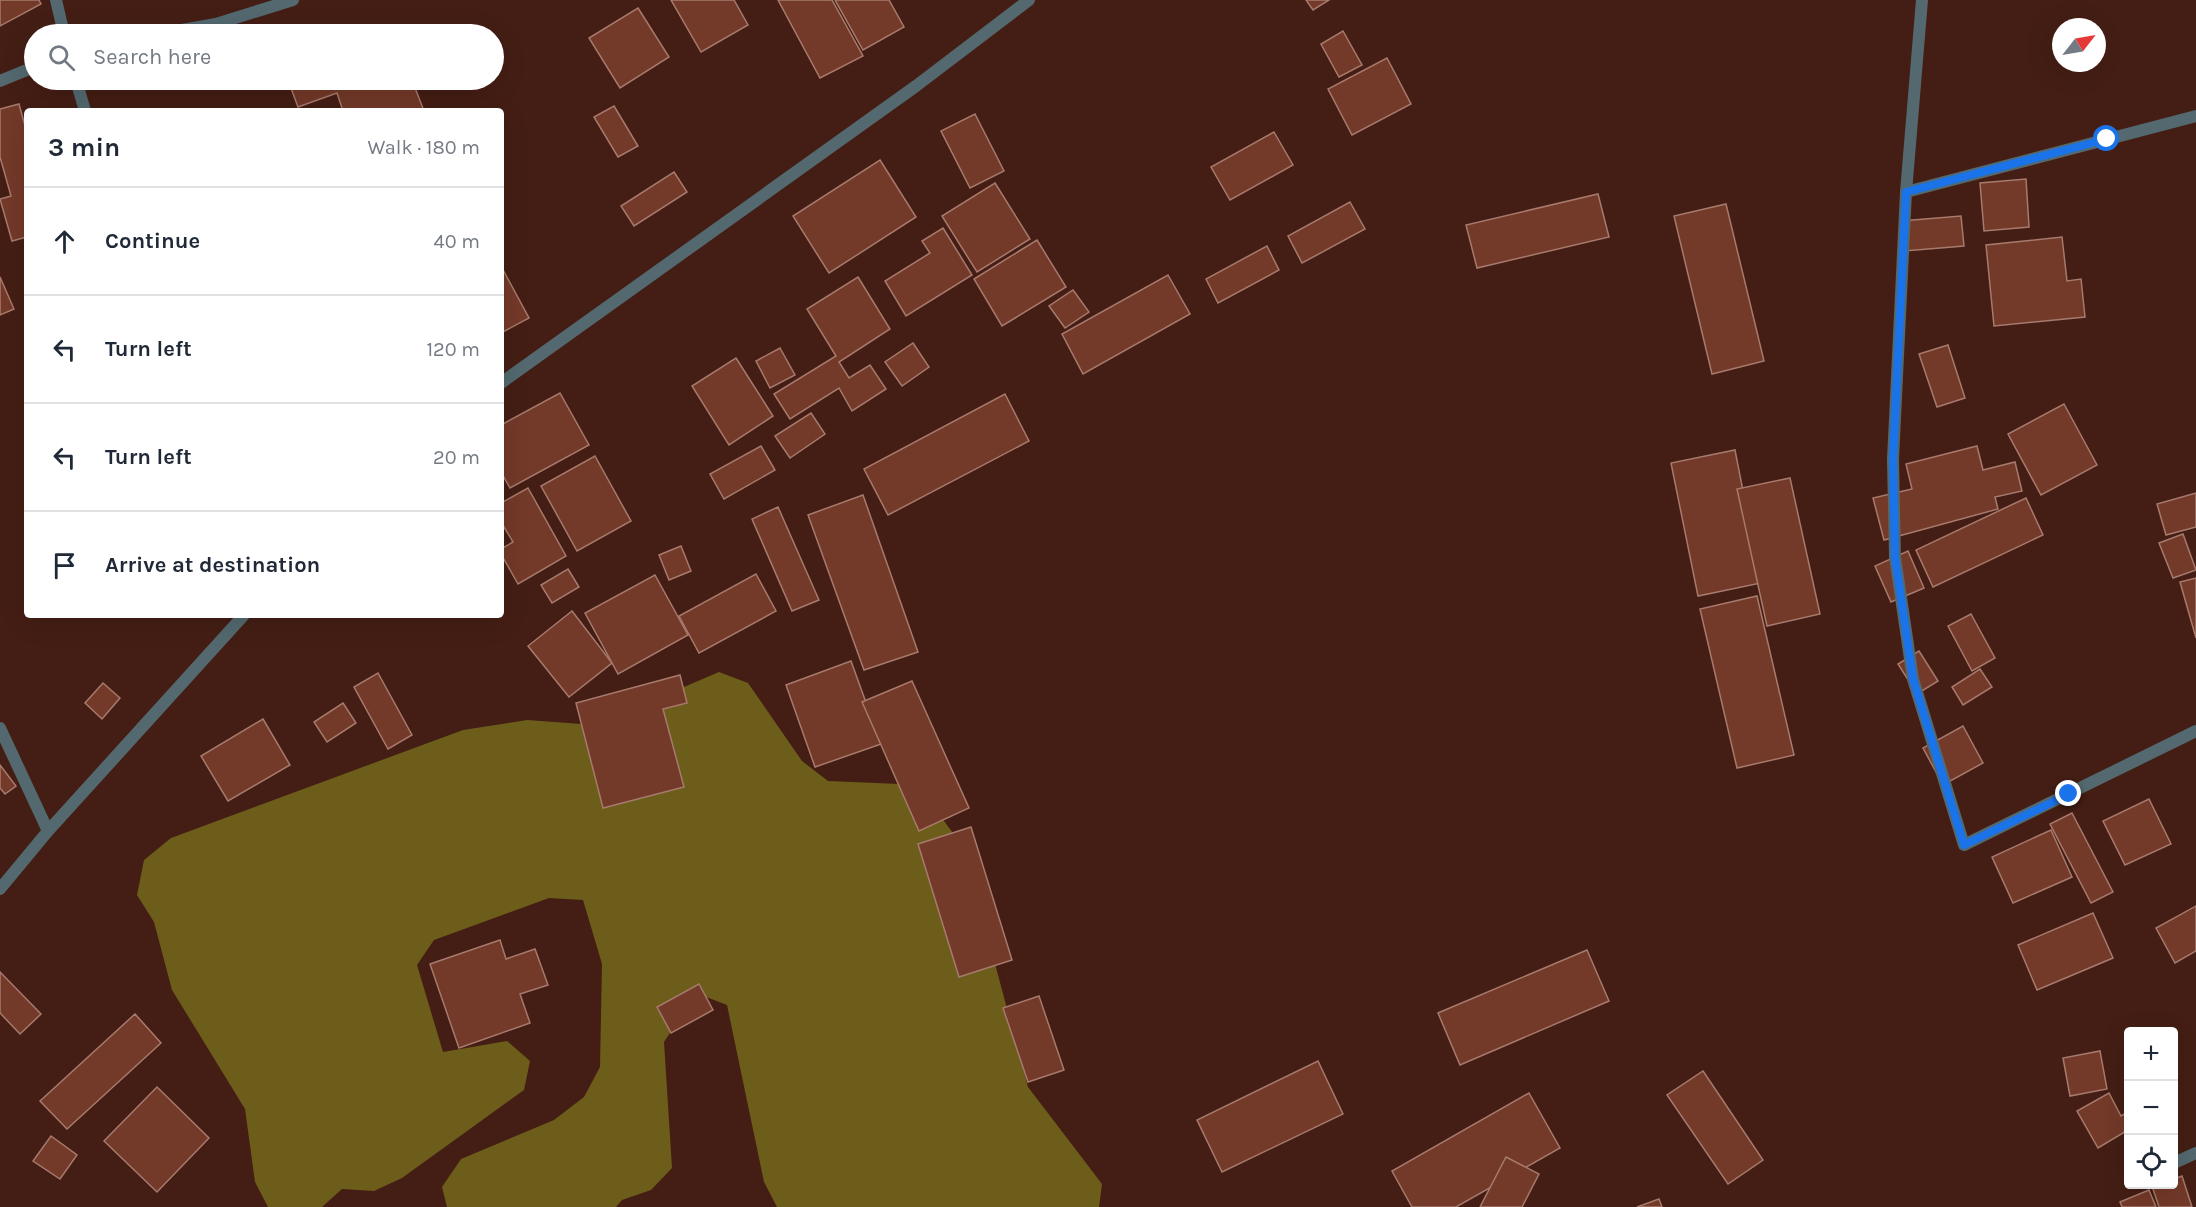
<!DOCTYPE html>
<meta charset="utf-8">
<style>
body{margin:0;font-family:Karla,sans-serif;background:#f2f2f3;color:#1f2937}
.controls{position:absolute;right:18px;bottom:18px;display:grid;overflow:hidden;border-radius:6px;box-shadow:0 6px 24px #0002}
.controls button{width:54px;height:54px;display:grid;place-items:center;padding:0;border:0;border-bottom:2px solid #e0e1e3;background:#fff;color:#1f2937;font:30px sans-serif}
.compass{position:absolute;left:2052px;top:18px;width:54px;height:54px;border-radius:50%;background:#fff;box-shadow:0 6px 24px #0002;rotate:59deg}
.stop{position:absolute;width:18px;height:18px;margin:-14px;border:4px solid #1a73e8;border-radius:50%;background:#fff}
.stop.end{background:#1a73e8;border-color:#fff;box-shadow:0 2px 6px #0008}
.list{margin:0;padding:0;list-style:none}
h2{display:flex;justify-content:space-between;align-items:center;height:78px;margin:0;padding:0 24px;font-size:26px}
h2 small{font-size:20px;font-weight:400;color:#747a83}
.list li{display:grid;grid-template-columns:39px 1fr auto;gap:18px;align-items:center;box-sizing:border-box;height:108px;padding:0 24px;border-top:2px solid #e0e1e3}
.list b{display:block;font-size:22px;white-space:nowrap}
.list em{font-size:20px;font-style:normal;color:#747a83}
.icon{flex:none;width:33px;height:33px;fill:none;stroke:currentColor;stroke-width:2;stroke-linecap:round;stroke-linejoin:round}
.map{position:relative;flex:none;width:2196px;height:1207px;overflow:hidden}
.search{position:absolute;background:#fff;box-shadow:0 6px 24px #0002;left:24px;top:24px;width:480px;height:66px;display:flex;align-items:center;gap:15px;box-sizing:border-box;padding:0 21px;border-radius:33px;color:#747a83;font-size:22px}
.panel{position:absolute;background:#fff;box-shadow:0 6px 24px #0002;left:24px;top:108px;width:480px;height:510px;border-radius:6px}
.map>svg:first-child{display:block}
.forest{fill:#6c5d1b}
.building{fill:#733929;stroke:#a77a6d;stroke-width:1.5}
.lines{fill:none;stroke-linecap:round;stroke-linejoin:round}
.street{stroke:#53696f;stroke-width:12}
.route{stroke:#1a73e8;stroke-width:8}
</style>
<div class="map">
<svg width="2196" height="1207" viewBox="0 0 2196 1207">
<rect width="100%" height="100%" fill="#441e14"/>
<path class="forest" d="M719 672 748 683 802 761 828 781 899 784 927 798 964 848 1028 1087 1102 1184 1099 1207H777L764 1182 727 1005 696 993 664 1042 672 1168 651 1190 622 1200 616 1207H447L442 1187 461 1159 554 1120 584 1097 600 1067 602 964 583 900 549 898 434 940 417 965 443 1052 507 1041 530 1061 524 1090 402 1178 374 1191 342 1189 322 1207H268L255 1182 245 1109 172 990 154 922 137 895 144 860 171 838 463 730 527 720 595 725Z"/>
<g class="building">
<path d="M0 0H39L41 4 0 26Z"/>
<path d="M671 0H734L748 25 701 52Z"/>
<path d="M778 0H832L863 56 820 78Z"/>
<path d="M835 0H889L904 27 863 50Z"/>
<path d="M1306 0H1329L1313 10Z"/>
<path d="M638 8 669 57 620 88 589 38Z"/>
<path d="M1343 31 1362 65 1339 77 1321 44Z"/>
<path d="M1387 58 1411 104 1352 135 1328 89Z"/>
<path d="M288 80H412L424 111H343L337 93 298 107Z"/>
<path d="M19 104 27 133V237L12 241 0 199 11 196 0 157V109Z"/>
<path d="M614 106 638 146 618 157 594 117Z"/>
<path d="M975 114 1004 171 970 188 941 131Z"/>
<path d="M1274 132 1293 165 1230 200 1211 167Z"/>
<path d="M880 160 916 217 829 273 793 216Z"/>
<path d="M674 172 687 192 634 226 621 206Z"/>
<path d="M2026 179 2029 227 1984 231 1980 183Z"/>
<path d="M995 183 1030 239 977 272 942 216Z"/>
<path d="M1598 194 1609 237 1477 268 1466 225Z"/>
<path d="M1350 202 1365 229 1302 263 1288 236Z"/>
<path d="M1726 204 1764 361 1712 374 1674 216Z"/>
<path d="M1961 216 1964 246 1904 251 1901 221Z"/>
<path d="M943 228 972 275 906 316 885 281 930 253 922 241Z"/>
<path d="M2062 237 2067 281 2081 279 2085 317 1994 326 1986 245Z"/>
<path d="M1037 240 1066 287 1002 326 974 279Z"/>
<path d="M1267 246 1279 270 1218 303 1206 279Z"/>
<path d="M501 266 529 318 501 333Z"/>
<path d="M1168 275 1190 314 1083 374 1062 334Z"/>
<path d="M0 277 14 309 0 315Z"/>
<path d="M858 277 890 329 839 362 849 378 870 365 886 389 852 411 839 388 790 419 774 394 836 356 807 309Z"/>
<path d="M1073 290 1089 312 1065 328 1049 306Z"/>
<path d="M913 343 929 367 902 386 885 362Z"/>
<path d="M1948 345 1965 398 1937 407 1919 354Z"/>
<path d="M780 348 795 375 770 388 756 361Z"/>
<path d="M736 358 773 416 729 445 692 386Z"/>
<path d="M560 393 589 445 510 488 501 472V425Z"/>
<path d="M1005 394 1029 441 888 515 864 469Z"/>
<path d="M2064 404 2097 465 2041 495 2008 434Z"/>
<path d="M811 413 825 434 790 458 775 436Z"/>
<path d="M761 446 775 470 724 499 710 474Z"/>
<path d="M1977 446 1983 470 2015 462 2022 491 1995 497 1998 509 1884 540 1873 498 1912 489 1906 464Z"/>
<path d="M1735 450 1761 583 1698 596 1671 463Z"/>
<path d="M595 456 631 521 577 551 541 486Z"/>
<path d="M1790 478 1820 614 1767 626 1737 489Z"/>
<path d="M528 488 566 556 518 584 501 554V549L513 542 501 522V503Z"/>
<path d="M2196 493V527L2166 535 2157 504Z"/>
<path d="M863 495 918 652 864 670 808 515Z"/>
<path d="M2026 498 2043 535 1933 587 1916 550Z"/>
<path d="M778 507 819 600 792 611 752 519Z"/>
<path d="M2183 534 2196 570 2173 578 2159 543Z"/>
<path d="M681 546 691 571 669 580 659 555Z"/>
<path d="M1908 551 1924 588 1891 602 1875 566Z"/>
<path d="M568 569 579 587 552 603 541 585Z"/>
<path d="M756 574 776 611 699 653 679 616Z"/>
<path d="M655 575 688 635 618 674 585 613Z"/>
<path d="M2196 578V638L2180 582Z"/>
<path d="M1757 596 1794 755 1737 768 1700 609Z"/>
<path d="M572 611 612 663 569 697 528 646Z"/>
<path d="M1971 614 1995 658 1972 671 1948 626Z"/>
<path d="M1919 651 1938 681 1917 694 1898 664Z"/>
<path d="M851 661 881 744 815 767 786 685Z"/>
<path d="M1980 669 1992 687 1963 705 1952 687Z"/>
<path d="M378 673 412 735 388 749 354 687Z"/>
<path d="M680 675 687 703 663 709 684 787 603 808 576 703Z"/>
<path d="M912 681 969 808 919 831 862 702Z"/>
<path d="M103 683 120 698 102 719 85 703Z"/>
<path d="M343 703 356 723 327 742 314 722Z"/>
<path d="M263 719 290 765 228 801 201 756Z"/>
<path d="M1963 726 1983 763 1943 785 1923 748Z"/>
<path d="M0 765 16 786 5 794 0 788Z"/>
<path d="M2149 799 2171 844 2125 865 2103 821Z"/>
<path d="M2072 813 2113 892 2091 903 2050 824Z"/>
<path d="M971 827 1012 960 959 977 918 844Z"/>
<path d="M2051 830 2072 877 2013 903 1992 857Z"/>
<path d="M2196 906V951L2175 963 2156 928Z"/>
<path d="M2093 913 2113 958 2037 990 2018 945Z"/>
<path d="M500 940 506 959 535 949 548 985 520 994 530 1023 459 1048 430 964Z"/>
<path d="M1587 950 1609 1001 1460 1065 1438 1013Z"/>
<path d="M0 972 41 1014 20 1034 0 1013Z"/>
<path d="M699 984 713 1010 671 1033 657 1007Z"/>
<path d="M1039 996 1064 1070 1028 1082 1003 1008Z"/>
<path d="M135 1014 161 1043 67 1129 40 1101Z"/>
<path d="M2100 1051 2107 1089 2070 1096 2063 1058Z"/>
<path d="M1318 1061 1343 1114 1222 1172 1197 1120Z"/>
<path d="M1703 1071 1763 1160 1728 1184 1667 1095Z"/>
<path d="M157 1087 209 1138 157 1192 104 1141Z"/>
<path d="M1529 1093 1560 1148 1456 1207H1412L1392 1171Z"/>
<path d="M2109 1093 2121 1116 2128 1112V1130L2098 1148 2077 1111Z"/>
<path d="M51 1136 77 1155 60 1179 33 1161Z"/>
<path d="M1506 1157 1539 1174 1522 1207H1480Z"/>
<path d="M2182 1176 2192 1207H2159L2152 1186 2174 1184V1179Z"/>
<path d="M2149 1190 2156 1207H2122L2120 1202Z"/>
<path d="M1659 1199 1662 1207H1637Z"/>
</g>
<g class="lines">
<g class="street">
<path d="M56 0 64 34"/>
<path d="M1922 0 1906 192 1893 459 1895 557 1913 679 1964 845 2196 731"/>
<path d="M159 34 216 24 293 0"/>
<path d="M76 80 85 111"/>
<path d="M0 81 34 67"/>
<path d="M1906 192 2196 116"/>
<path d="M501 383 916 86 1029 0"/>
<path d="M0 728 48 831"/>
<path d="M0 889 48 831 244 615"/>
<path d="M2174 1163 2196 1153"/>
</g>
</g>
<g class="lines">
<path class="route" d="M2069 794 1964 845 1913 679 1895 557 1893 459 1906 192 2107 139"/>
</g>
</svg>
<div class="controls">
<button>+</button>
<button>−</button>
<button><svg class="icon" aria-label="locate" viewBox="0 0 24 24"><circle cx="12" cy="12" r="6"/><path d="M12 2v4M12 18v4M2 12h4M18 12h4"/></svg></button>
</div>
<svg class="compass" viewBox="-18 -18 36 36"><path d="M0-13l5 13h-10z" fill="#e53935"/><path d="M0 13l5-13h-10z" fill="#747a83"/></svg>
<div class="stop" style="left:2107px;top:139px"></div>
<div class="stop end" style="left:2069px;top:794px"></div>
<div class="search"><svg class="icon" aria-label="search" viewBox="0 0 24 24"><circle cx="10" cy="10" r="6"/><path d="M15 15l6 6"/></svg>Search here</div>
<section class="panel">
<h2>3 min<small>Walk · 180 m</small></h2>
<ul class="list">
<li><svg class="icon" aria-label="ahead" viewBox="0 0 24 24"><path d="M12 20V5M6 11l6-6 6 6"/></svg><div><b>Continue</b></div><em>40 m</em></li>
<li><svg class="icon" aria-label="left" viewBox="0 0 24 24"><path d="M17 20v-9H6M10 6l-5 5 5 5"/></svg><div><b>Turn left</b></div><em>120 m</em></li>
<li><svg class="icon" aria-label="left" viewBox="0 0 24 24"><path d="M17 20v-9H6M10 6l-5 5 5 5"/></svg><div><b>Turn left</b></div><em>20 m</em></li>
<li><svg class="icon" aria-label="arrive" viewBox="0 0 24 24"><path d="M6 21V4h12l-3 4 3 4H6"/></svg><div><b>Arrive at destination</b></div></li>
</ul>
</section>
</div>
